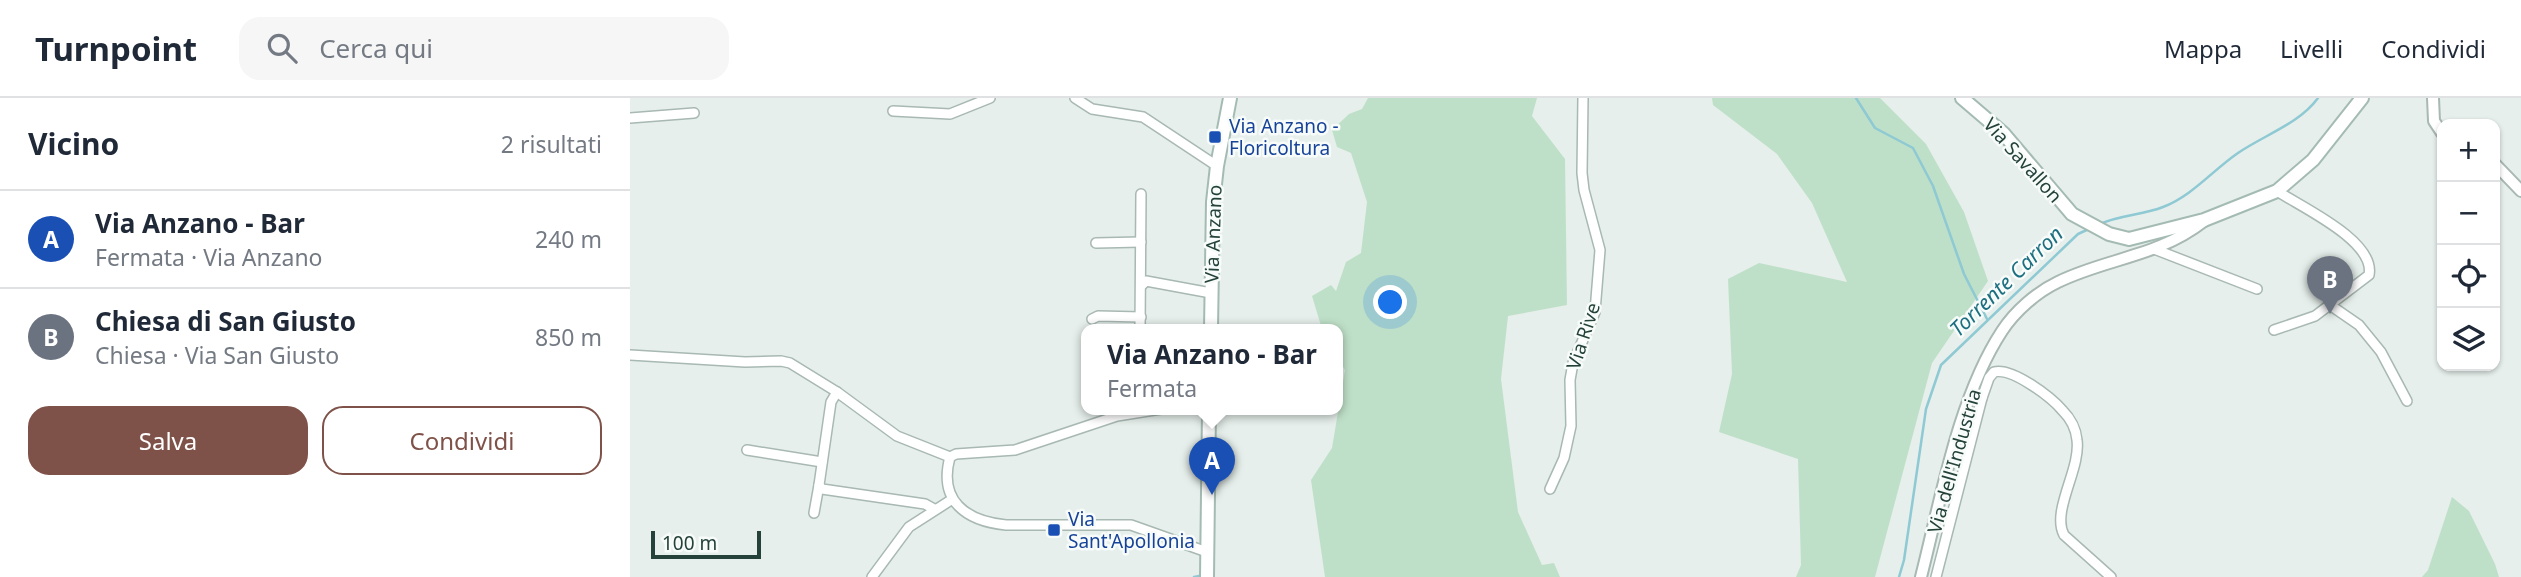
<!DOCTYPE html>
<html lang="it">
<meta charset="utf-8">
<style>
body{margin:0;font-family:"Noto Sans",sans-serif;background:#f6f6f7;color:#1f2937}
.controls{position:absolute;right:21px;top:21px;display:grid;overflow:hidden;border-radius:14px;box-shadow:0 2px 5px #0004}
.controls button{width:63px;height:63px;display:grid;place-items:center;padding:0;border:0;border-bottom:2px solid #e0e1e3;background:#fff;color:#1f2937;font:35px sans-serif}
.scale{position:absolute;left:21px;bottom:18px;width:110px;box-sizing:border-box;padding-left:7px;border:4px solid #24423a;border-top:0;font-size:19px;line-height:24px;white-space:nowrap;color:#24423a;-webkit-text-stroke:5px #f7fbf9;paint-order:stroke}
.you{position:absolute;left:761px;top:205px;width:24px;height:24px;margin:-18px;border:5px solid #fff;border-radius:50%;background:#1a73e8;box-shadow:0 0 0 10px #1a73e833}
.badge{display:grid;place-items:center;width:46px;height:46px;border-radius:50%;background:#7f5249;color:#fff;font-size:23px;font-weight:700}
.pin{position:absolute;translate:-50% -58px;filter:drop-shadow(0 2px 4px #0008)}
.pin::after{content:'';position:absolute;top:37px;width:24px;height:21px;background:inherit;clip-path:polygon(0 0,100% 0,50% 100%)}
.popup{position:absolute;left:451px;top:226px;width:262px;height:91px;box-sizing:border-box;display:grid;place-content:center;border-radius:14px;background:#fff;filter:drop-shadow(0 2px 5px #0005);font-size:23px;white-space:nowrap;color:#747a83}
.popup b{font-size:26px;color:#1f2937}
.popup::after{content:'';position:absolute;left:50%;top:100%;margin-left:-14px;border:14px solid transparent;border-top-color:#fff}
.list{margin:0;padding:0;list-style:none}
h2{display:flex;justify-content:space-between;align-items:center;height:91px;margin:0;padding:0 28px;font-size:30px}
h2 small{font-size:23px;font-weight:400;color:#747a83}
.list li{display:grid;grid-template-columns:46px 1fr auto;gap:21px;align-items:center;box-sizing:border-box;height:98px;padding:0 28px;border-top:2px solid #e0e1e3}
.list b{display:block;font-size:26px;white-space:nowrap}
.list p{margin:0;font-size:23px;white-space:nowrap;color:#747a83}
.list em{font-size:23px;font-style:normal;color:#747a83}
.actions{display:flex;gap:14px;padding:21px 28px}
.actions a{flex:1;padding:16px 0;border:2px solid #7f5249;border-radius:21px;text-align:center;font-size:24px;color:#7f5249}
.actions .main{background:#7f5249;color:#fff}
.icon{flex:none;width:38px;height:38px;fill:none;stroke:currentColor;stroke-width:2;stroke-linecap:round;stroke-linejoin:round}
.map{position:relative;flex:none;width:1891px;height:479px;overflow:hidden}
header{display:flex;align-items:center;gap:42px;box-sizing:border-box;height:98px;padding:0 35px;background:#fff;border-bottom:2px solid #e0e1e3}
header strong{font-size:33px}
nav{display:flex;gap:38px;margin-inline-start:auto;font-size:24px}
.search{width:490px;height:63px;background:#f6f6f7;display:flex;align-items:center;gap:18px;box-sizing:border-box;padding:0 24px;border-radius:21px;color:#747a83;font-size:26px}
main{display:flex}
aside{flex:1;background:#fff}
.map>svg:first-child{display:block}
.green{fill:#bfe0c8}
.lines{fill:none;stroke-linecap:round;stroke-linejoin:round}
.stream{stroke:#8ec9d4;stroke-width:2.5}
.minor-casing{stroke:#a8b8b2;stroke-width:12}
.tertiary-casing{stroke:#a8b8b2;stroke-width:14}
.secondary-casing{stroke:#a4bbb3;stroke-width:16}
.minor{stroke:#fff;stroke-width:9}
.tertiary{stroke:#fff;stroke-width:10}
.secondary{stroke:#fff;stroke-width:12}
.transit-dot{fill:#1a4fb4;stroke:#f7fbf9;stroke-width:2.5}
.labels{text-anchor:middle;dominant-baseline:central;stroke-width:5;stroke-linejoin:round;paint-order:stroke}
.transit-label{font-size:19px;fill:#164399;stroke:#f7fbf9;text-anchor:start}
.street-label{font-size:19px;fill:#24423a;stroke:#f7fbf9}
.water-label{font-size:21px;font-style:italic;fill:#1c6f80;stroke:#f7fbf9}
</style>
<header>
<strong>Turnpoint</strong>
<div class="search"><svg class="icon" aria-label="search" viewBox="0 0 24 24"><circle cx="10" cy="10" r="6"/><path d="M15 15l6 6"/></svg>Cerca qui</div>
<nav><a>Mappa</a><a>Livelli</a><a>Condividi</a></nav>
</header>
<main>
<aside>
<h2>Vicino<small>2 risultati</small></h2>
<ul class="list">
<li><span class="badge" style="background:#1a4fb4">A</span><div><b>Via Anzano - Bar</b><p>Fermata · Via Anzano</p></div><em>240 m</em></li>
<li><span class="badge" style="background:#6b7280">B</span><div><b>Chiesa di San Giusto</b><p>Chiesa · Via San Giusto</p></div><em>850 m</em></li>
</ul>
<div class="actions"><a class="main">Salva</a><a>Condividi</a></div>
</aside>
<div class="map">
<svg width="1891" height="479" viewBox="0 0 1891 479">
<rect width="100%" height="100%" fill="#e6efeb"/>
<g class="green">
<path d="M738 0H907L902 18 935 61 937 207 878 218 871 281 888 414 912 467 924 465 930 479H695L681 382 702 350 715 272 708 260V231H692L682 198 701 187 706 193 716 164 731 155 737 104 721 55 707 49 702 32 719 16 732 11Z"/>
<path d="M1082 0H1250L1296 46 1334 114 1358 183 1302 265 1245 479H1166L1171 467 1168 361 1089 334 1102 276 1098 181 1129 165 1217 184 1182 105 1147 56 1083 7Z"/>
<path d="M1822 399 1839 413 1865 466 1869 479H1792L1798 472Z"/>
</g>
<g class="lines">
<g class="stream">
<path d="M1226 0 1245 30 1283 50 1303 88 1334 176 1357 221"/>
<path d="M1470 126C1490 117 1513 117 1533 109 1562 98 1583 72 1608 55 1634 37 1669 26 1688 0"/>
<path d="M564 479 569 478"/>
<path d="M1269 479 1274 462 1296 311 1311 267 1448 136 1461 130"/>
</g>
<defs>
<g id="minor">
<path d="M445 0 462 11 513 19 587 68"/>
<path d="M263 13 320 16 360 0"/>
<path d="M0 20 64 15"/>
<path d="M466 145 511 144"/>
<path d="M1524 151 1627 191"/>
<path d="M512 187 516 183 581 195"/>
<path d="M1700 207 1729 227 1751 254 1777 303"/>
<path d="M462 221 468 218 511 219"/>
<path d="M510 231 511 96"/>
<path d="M1644 232 1685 218 1739 177C1746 143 1671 109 1647 93"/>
<path d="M0 257 115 264 151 263 160 265 207 294 267 338 320 359"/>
<path d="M207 294 201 304 189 387 192 391 295 406 304 411"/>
<path d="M1342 297 1352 300 1359 280 1364 274C1382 269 1421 299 1433 313 1440 320 1446 331 1447 342 1451 371 1421 413 1434 437L1481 479"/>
<path d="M531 311 487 318 385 352 326 356 320 359C308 403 336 423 376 427H501L577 454"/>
<path d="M117 352 192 364"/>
<path d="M920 391 934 360 941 328 940 282 943 265 965 214 966 201 970 152 954 92 952 75 953 0"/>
<path d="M184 415 189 387"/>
<path d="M242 479 279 429 321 402"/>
<path d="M1306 479 1352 300"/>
</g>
<g id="tertiary">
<path d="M1803 0 1804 23 1812 35"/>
<path d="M1865 66 1891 93"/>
<path d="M1291 479C1311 401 1328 300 1372 233 1385 213 1407 194 1428 184 1477 160 1528 159 1574 123"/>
</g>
<g id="secondary">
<path d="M1332 0 1373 35 1442 116 1479 136 1499 141 1574 122 1647 93 1683 62 1732 0"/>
<path d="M581 231 583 104 587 68 600 0"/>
<path d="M577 479 579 311"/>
</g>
</defs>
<use href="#minor" class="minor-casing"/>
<use href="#tertiary" class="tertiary-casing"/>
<use href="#secondary" class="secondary-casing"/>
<use href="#minor" class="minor"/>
<use href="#tertiary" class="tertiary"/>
<use href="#secondary" class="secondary"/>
</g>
<g class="transit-dot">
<rect x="578" y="32" width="14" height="14" rx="3.5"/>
<rect x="417" y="425" width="14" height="14" rx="3.5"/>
</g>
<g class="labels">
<g class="transit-label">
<text x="599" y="28">Via Anzano -<tspan x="599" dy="22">Floricoltura</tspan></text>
<text x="438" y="421">Via<tspan x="438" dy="22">Sant'Apollonia</tspan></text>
</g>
<g class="street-label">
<text transform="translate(1393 62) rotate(48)">Via Savallon</text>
<text transform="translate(583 136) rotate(-88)">Via Anzano</text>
<text transform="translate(953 238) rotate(-72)">Via Rive</text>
<text transform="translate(1324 363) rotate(-74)">Via dell'Industria</text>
</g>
<g class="water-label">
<text transform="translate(1376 183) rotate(-44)">Torrente Carron</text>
</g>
</g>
</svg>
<div class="controls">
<button>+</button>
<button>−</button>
<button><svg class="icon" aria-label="locate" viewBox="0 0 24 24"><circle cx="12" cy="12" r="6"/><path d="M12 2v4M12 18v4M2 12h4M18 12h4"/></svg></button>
<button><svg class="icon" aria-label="layers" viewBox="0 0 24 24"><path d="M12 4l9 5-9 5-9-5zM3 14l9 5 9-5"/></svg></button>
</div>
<div class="scale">100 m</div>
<div class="you"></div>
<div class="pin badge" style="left:582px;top:397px;background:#1a4fb4">A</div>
<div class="popup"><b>Via Anzano - Bar</b>Fermata</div>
<div class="pin badge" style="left:1700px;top:216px;background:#6b7280">B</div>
</div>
</main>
